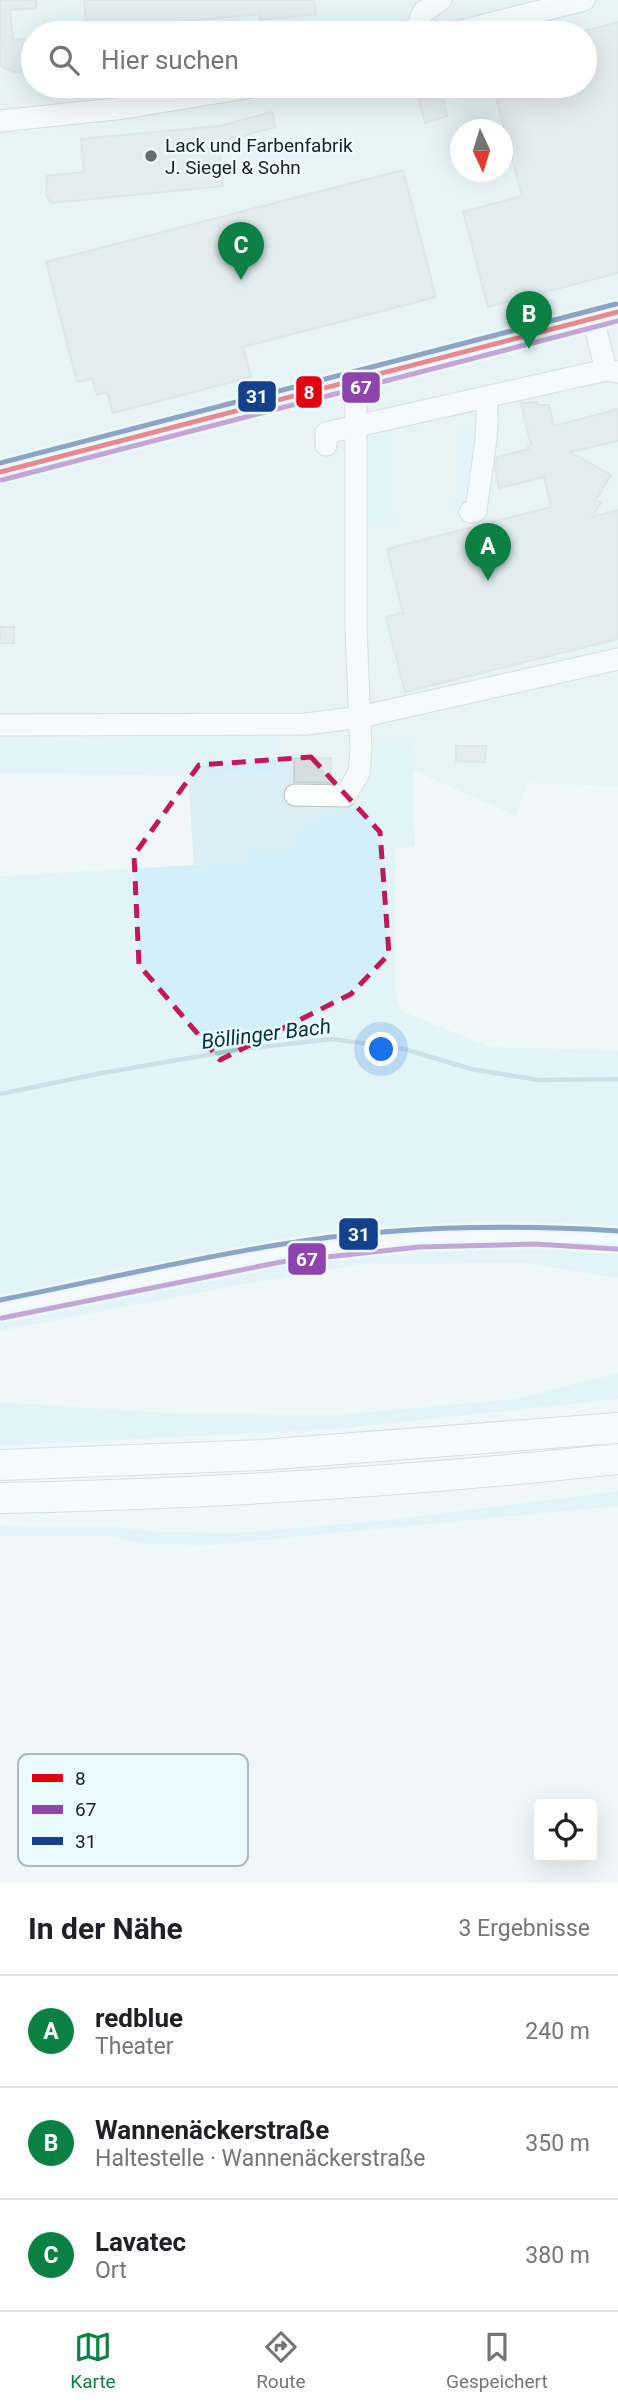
<!DOCTYPE html>
<html lang="de">
<meta charset="utf-8">
<style>
body{margin:0;font-family:Roboto,sans-serif;background:#f6f6f6;color:#202124}
.controls{position:absolute;right:21px;bottom:21px;display:grid;overflow:hidden;border-radius:7px;box-shadow:0 7px 28px #0002}
.controls button{width:63px;height:63px;display:grid;place-items:center;padding:0;border:0;border-bottom:2px solid #e0e0e0;background:#fff;color:#202124;font:35px sans-serif}
.compass{position:absolute;left:450px;top:119px;width:63px;height:63px;border-radius:50%;background:#fff;box-shadow:0 7px 28px #0002;rotate:176deg}
.you{position:absolute;left:382px;top:1050px;width:24px;height:24px;margin:-18px;border:5px solid #fff;border-radius:50%;background:#1a73e8;box-shadow:0 0 0 10px #1a73e833}
.badge{display:grid;place-items:center;width:46px;height:46px;border-radius:50%;background:#0b8043;color:#fff;font-size:23px;font-weight:700}
.pin{position:absolute;translate:-50% -58px;filter:drop-shadow(0 2px 4px #0008)}
.pin::after{content:'';position:absolute;top:37px;width:24px;height:21px;background:inherit;clip-path:polygon(0 0,100% 0,50% 100%)}
.list{margin:0;padding:0;list-style:none}
h2{display:flex;justify-content:space-between;align-items:center;height:91px;margin:0;padding:0 28px;font-size:30px}
h2 small{font-size:23px;font-weight:400;color:#757577}
.list li{display:grid;grid-template-columns:46px 1fr auto;gap:21px;align-items:center;box-sizing:border-box;height:112px;padding:0 28px;border-top:2px solid #e0e0e0}
.list b{display:block;font-size:26px;white-space:nowrap}
.list p{margin:0;font-size:23px;white-space:nowrap;color:#757577}
.list em{font-size:23px;font-style:normal;color:#757577}
.icon{flex:none;width:38px;height:38px;fill:none;stroke:currentColor;stroke-width:2;stroke-linecap:round;stroke-linejoin:round}
.map{position:relative;flex:none;width:618px;height:1883px;overflow:hidden}
.search{position:absolute;background:#fff;box-shadow:0 7px 28px #0002;left:21px;right:21px;top:21px;height:77px;display:flex;align-items:center;gap:18px;box-sizing:border-box;padding:0 24px;border-radius:38px;color:#757577;font-size:26px}
.sheet{height:427px;background:#fff}
nav{display:flex;justify-content:space-around;align-items:center;box-sizing:border-box;height:98px;border-top:2px solid #e0e0e0;background:#fff;font-size:19px;color:#757577}
nav a{display:grid;justify-items:center;gap:4px}
nav .on{color:#0b8043}
.map>svg:first-child{display:block}
.built{fill:#dbeef3;fill-rule:evenodd}
.green{fill:#d4eff7}
.lines{fill:none;stroke-linecap:round;stroke-linejoin:round}
.stream{stroke:#a1c6d0;stroke-width:4.5}
.building{fill:#d6dde0;stroke:#cad1d4;stroke-width:2}
.minor-casing{stroke:#bac1c3;stroke-width:23}
.highway-casing{stroke:#bac1c3;stroke-width:32}
.minor{stroke:#fdfefe;stroke-width:21}
.highway{stroke:#fdfefe;stroke-width:30}
.bus-1-casing{stroke:#ebfafe;stroke-width:10}
.bus-2-casing{stroke:#ebfafe;stroke-width:10}
.bus-3-casing{stroke:#ebfafe;stroke-width:10}
.bus-1{stroke:#e3000f;stroke-width:5}
.bus-2{stroke:#8e44ad;stroke-width:5}
.bus-3{stroke:#14418b;stroke-width:5}
.marked{fill:none;stroke:#c2185b;stroke-width:5;stroke-dasharray:14 9;stroke-linejoin:round}
.poi-dot{fill:#656d6f;stroke:#ebfafe;stroke-width:2.5}
.labels{text-anchor:middle;dominant-baseline:central;stroke-width:5;stroke-linejoin:round;paint-order:stroke}
.poi-label{font-size:19px;fill:#1b2224;stroke:#ebfafe;text-anchor:start}
.water-label{font-size:21px;font-style:italic;fill:#02323d;stroke:#ebfafe}
.key{fill:#ebfafe;stroke:#adb9bd;stroke-width:2}
.key-label{font-size:19px;fill:#1b2224}
.line-badge{stroke:#ebfafe;stroke-width:2.5}
.badge-label{font-size:19px;text-anchor:middle;font-weight:bold;fill:#fff}
</style>
<div class="map">
<svg width="618" height="1883" viewBox="0 0 618 1883">
<rect width="100%" height="100%" fill="#eff7fa"/>
<path class="built" d="M0 0H618V786L527 783 516 816 413 770 412 735 373 742 374 772 349 807 294 830V849L247 850V862L194 865 188 776 278 773 279 735 0 738ZM33 33H585V86H33ZM461 130H503V172H461Z"/>
<g class="green">
<path d="M462 425 478 427 469 505 450 509 449 502 461 499Z"/>
<path d="M393 434V514L401 513V521L365 529V441Z"/>
<path d="M279 734 278 773 188 776 0 773V738Z"/>
<path d="M412 735 415 847 395 848V990L401 1011 490 1047 618 1050V1278L527 1263 363 1264 234 1286 0 1331V876L247 862V849H294L293 830 349 806 374 772 372 742Z"/>
<path d="M618 1373V1399L336 1429 0 1446V1402L166 1413 335 1415 516 1399Z"/>
<path d="M618 1491V1506L211 1545 144 1544 110 1536H0V1526L117 1527 161 1532 234 1533 390 1520Z"/>
</g>
<g class="lines">
<path class="stream" d="M0 1094 102 1073 242 1049 332 1039 404 1049 471 1069 538 1080 618 1079"/>
</g>
<g class="building">
<path d="M0 0H36V8L10 10 13 40 33 38V71L14 72 0 66Z"/>
<path d="M84 0H314L316 14 260 20V14L154 24 155 32 111 33V28L87 31Z"/>
<path d="M618 22V273L488 307 463 212 522 196 493 86H585V31Z"/>
<path d="M415 86H439L447 116 425 123Z"/>
<path d="M272 112 276 127 219 142 223 186 51 203 46 195 47 176 84 172 81 139 219 126Z"/>
<path d="M403 170 436 297 243 347 251 377 113 413 107 392 97 395 92 379 77 382 46 262Z"/>
<path d="M537 402V405H549L554 426 618 409V441L570 452 611 475 596 500 601 503 592 517 618 510V639L405 692 386 617 403 613 387 549 551 507 544 477 499 488 495 470 497 457 529 449 528 446 531 445 521 403Z"/>
<rect x="0" y="627" width="14" height="16"/>
<path d="M456 746H486L485 762 456 761Z"/>
<path d="M294 758H331V783L294 782Z"/>
</g>
<g class="lines">
<defs>
<g id="minor">
<path d="M415 33 423 12 441 0"/>
<path d="M453 33 584 0"/>
<path d="M0 121 124 108 257 86"/>
<path d="M593 319 606 370"/>
<path d="M326 445V433L606 370 618 372"/>
<path d="M0 472 618 312"/>
<path d="M470 512 476 511C479 481 492 424 485 398"/>
<path d="M0 725 306 724 360 717 618 659"/>
<path d="M295 795 345 796 359 773 361 749 356 628V378"/>
<path d="M0 1309 280 1253 418 1238 534 1235 618 1240"/>
</g>
<g id="highway">
<path d="M0 1465 261 1455 618 1428"/>
<path d="M0 1498C206 1494 413 1481 618 1459"/>
</g>
</defs>
<use href="#minor" class="minor-casing"/>
<use href="#highway" class="highway-casing"/>
<use href="#minor" class="minor"/>
<use href="#highway" class="highway"/>
<defs>
<path id="bus-1" d="M0 472 618 312"/>
<g id="bus-2">
<path d="M2 480 618 321"/>
<path d="M2 1318 281 1262 419 1247 534 1244 617 1249"/>
</g>
<g id="bus-3">
<path d="M0 463 616 304"/>
<path d="M0 1300C92 1282 185 1260 277 1245 390 1226 505 1224 618 1231"/>
</g>
</defs>
<use href="#bus-1" class="bus-1-casing"/>
<use href="#bus-2" class="bus-2-casing"/>
<use href="#bus-3" class="bus-3-casing"/>
<use href="#bus-1" class="bus-1"/>
<use href="#bus-2" class="bus-2"/>
<use href="#bus-3" class="bus-3"/>
</g>
<path d="M0 0H618V1883H0ZM311 757 380 832 389 954 351 994 220 1060 139 965 134 855 199 765Z" fill="#eff7fa" fill-opacity=".55" fill-rule="evenodd"/>
<path class="marked" d="M311 757 380 832 389 954 351 994 220 1060 139 965 134 855 199 765Z"/>
<circle class="poi-dot" cx="151" cy="156" r="7"/>
<g class="labels">
<g class="poi-label">
<text x="165" y="145">Lack und Farbenfabrik<tspan x="165" dy="22">J. Siegel &amp; Sohn</tspan></text>
</g>
<g class="water-label">
<text transform="translate(266 1034) rotate(-7)">Böllinger Bach</text>
</g>
</g>
<rect x="18" y="1754" width="230" height="112" rx="10" class="key"/>
<rect x="32" y="1774" width="31" height="8" fill="#e3000f"/>
<rect x="32" y="1805" width="31" height="9" fill="#8e44ad"/>
<rect x="32" y="1837" width="31" height="8" fill="#14418b"/>
<g class="key-label">
<text x="75" y="1785">8</text>
<text x="75" y="1816">67</text>
<text x="75" y="1848">31</text>
</g>
<g class="line-badge">
<rect x="341" y="371" width="40" height="33" rx="7" fill="#8e44ad"/>
<rect x="295" y="375" width="28" height="34" rx="7" fill="#e3000f"/>
<rect x="237" y="380" width="40" height="33" rx="7" fill="#14418b"/>
<rect x="338" y="1217" width="41" height="34" rx="7" fill="#14418b"/>
<rect x="287" y="1242" width="40" height="34" rx="7" fill="#8e44ad"/>
</g>
<g class="badge-label">
<text x="361" y="394">67</text>
<text x="309" y="399">8</text>
<text x="257" y="403">31</text>
<text x="359" y="1241">31</text>
<text x="307" y="1266">67</text>
</g>
</svg>
<div class="controls">
<button><svg class="icon" aria-label="locate" viewBox="0 0 24 24"><circle cx="12" cy="12" r="6"/><path d="M12 2v4M12 18v4M2 12h4M18 12h4"/></svg></button>
</div>
<svg class="compass" viewBox="-18 -18 36 36"><path d="M0-13l5 13h-10z" fill="#e53935"/><path d="M0 13l5-13h-10z" fill="#757577"/></svg>
<div class="you"></div>
<div class="pin badge" style="left:488px;top:581px">A</div>
<div class="pin badge" style="left:529px;top:349px">B</div>
<div class="pin badge" style="left:241px;top:280px">C</div>
<div class="search"><svg class="icon" aria-label="search" viewBox="0 0 24 24"><circle cx="10" cy="10" r="6"/><path d="M15 15l6 6"/></svg>Hier suchen</div>
</div>
<section class="sheet">
<h2>In der Nähe<small>3 Ergebnisse</small></h2>
<ul class="list">
<li><span class="badge">A</span><div><b>redblue</b><p>Theater</p></div><em>240 m</em></li>
<li><span class="badge">B</span><div><b>Wannenäckerstraße</b><p>Haltestelle · Wannenäckerstraße</p></div><em>350 m</em></li>
<li><span class="badge">C</span><div><b>Lavatec</b><p>Ort</p></div><em>380 m</em></li>
</ul>
</section>
<nav>
<a class="on"><svg class="icon" aria-label="map" viewBox="0 0 24 24"><path d="M3 6l6-2 6 2 6-2v14l-6 2-6-2-6 2zM9 4v14M15 6v14"/></svg>Karte</a>
<a><svg class="icon" aria-label="directions" viewBox="0 0 24 24"><path d="M12 3l9 9-9 9-9-9zM9 14v-3h6M13 9l2 2-2 2"/></svg>Route</a>
<a><svg class="icon" aria-label="saved" viewBox="0 0 24 24"><path d="M7 4h10v16l-5-4-5 4z"/></svg>Gespeichert</a>
</nav>
